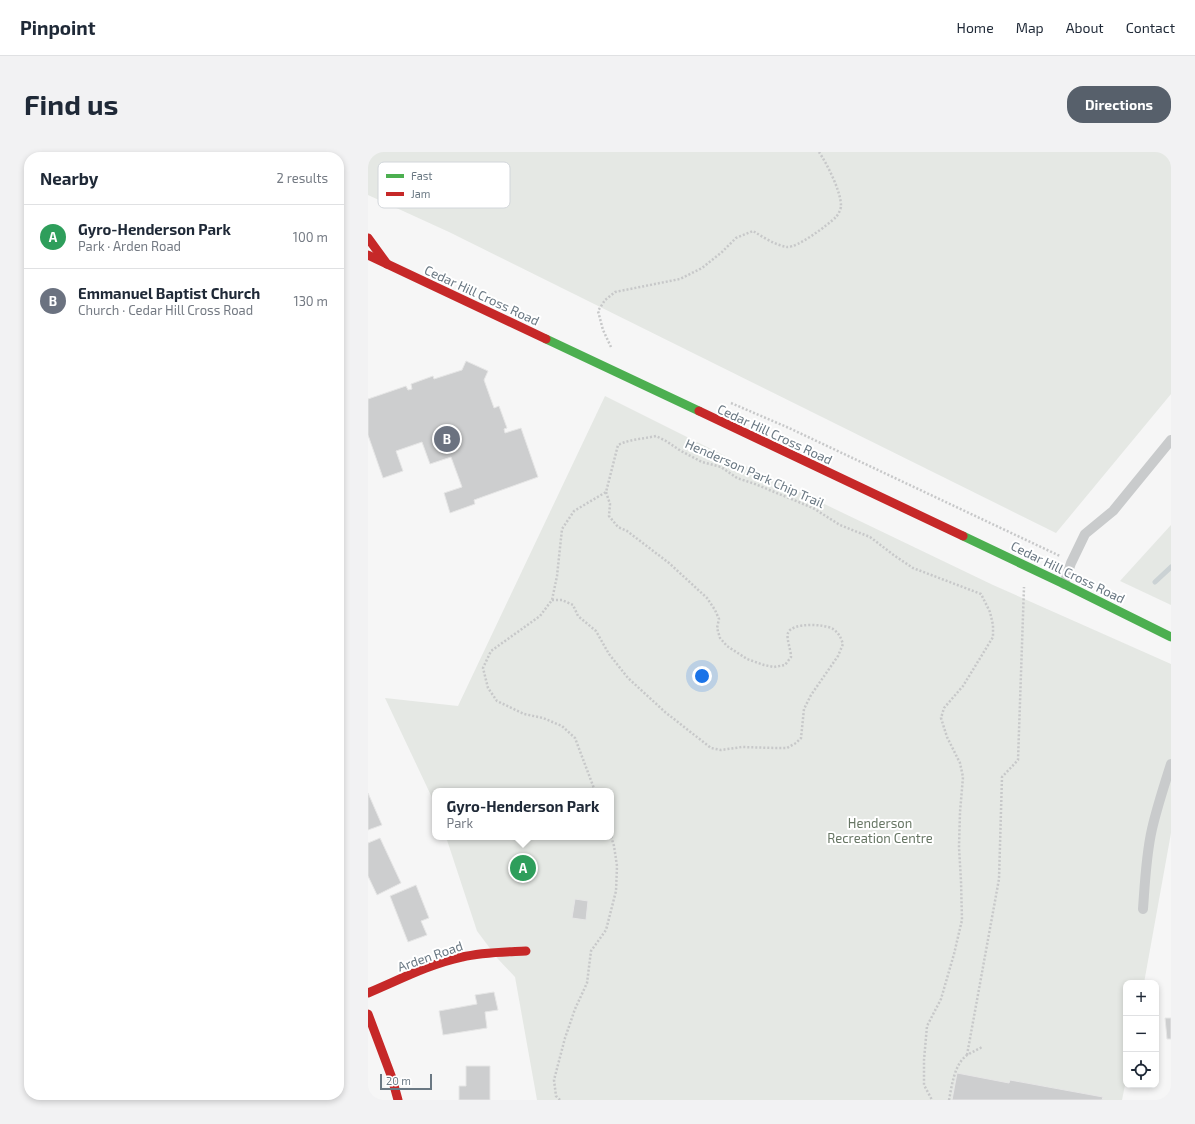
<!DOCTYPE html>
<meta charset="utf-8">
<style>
body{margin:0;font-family:"Exo 2",sans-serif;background:#f2f2f3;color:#1f2937}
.controls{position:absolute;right:12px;bottom:12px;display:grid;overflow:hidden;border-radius:8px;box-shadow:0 2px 6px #0003}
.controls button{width:36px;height:36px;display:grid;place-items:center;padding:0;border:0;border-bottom:1px solid #e0e1e3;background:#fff;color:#1f2937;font:20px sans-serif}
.scale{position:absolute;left:12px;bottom:10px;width:52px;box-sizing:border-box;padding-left:4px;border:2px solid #6a7883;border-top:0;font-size:11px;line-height:14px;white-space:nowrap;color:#6a7883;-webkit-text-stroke:3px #fff;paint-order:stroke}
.you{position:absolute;left:334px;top:524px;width:14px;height:14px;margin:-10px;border:3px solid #fff;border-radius:50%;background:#1a73e8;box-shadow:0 0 0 6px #1a73e833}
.badge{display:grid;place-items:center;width:26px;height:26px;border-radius:50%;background:#57606b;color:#fff;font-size:13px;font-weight:700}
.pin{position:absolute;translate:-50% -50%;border:2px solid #fff;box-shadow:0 1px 4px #0006}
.popup{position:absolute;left:64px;top:636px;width:182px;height:52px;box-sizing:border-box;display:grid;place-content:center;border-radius:8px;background:#fff;filter:drop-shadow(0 1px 3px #0005);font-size:13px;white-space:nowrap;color:#747a83}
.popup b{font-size:15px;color:#1f2937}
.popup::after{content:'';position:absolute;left:50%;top:100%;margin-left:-8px;border:8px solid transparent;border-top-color:#fff}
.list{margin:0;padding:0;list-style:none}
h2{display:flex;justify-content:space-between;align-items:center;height:52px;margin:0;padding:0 16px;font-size:17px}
h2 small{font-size:13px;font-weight:400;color:#747a83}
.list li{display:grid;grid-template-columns:26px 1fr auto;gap:12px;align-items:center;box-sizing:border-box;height:64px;padding:0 16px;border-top:1px solid #e0e1e3}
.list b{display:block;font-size:15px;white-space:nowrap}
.list p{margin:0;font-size:13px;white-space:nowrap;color:#747a83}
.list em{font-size:13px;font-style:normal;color:#747a83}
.icon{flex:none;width:22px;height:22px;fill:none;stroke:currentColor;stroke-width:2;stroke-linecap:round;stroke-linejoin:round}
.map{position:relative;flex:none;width:803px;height:948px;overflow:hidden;border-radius:16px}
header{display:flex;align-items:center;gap:24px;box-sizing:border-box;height:56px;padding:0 20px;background:#fff;border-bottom:1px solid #e0e1e3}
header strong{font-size:19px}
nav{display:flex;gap:22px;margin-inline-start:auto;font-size:14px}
.intro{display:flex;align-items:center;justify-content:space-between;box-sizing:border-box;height:96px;padding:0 24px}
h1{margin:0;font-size:28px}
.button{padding:10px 18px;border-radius:16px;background:#57606b;color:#fff;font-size:14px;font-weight:700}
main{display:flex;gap:24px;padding:0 24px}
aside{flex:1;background:#fff;border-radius:16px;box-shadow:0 2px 6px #0003}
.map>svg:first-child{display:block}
.green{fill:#e5e8e4}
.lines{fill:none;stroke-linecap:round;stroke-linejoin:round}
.stream{stroke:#cbd2d4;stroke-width:5}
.building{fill:#cdcecf;stroke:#e6e6e6}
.path{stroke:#c7c8c9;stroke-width:2.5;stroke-dasharray:2 2;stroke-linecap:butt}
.lane{stroke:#c9cbcc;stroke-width:10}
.fast{stroke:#4caf50;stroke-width:9}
.jam{stroke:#c62828;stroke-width:9}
.labels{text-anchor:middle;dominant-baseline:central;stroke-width:4;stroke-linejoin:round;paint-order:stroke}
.street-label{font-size:13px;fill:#6a7883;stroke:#fff}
.park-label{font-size:13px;fill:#677664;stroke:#fff}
.key{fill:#fff;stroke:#d2d6da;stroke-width:1}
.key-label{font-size:11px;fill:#6a7883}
</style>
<header>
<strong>Pinpoint</strong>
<nav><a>Home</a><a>Map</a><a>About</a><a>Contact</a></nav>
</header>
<div class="intro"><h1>Find us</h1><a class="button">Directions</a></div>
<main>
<aside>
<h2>Nearby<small>2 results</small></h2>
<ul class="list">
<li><span class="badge" style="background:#2e9e5b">A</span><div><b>Gyro-Henderson Park</b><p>Park · Arden Road</p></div><em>100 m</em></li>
<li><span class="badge" style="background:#6b7280">B</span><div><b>Emmanuel Baptist Church</b><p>Church · Cedar Hill Cross Road</p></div><em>130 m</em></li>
</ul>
</aside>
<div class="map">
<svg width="803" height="948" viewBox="0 0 803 948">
<rect width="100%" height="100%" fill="#f6f6f6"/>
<g class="green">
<path d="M0 0H803V242L688 381 81 80 0 43Z"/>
<path d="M237 244 371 311 625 433 803 512V681L776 831H758V928L754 948H169L147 825 130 807 109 779 78 685H243V639H67V652L17 546 90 554Z"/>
<path d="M803 373V453L752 429Z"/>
</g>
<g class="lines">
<path class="stream" d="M787 430 803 415"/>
</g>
<g class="building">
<path d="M98 209 120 219 116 228 126 256 131 254 139 276 136 277 137 281 153 276 170 325 106 348 107 352 82 361 76 341 94 335 83 305 62 312 54 290 28 299 35 319 15 326 0 283V247L38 234 40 238 44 237 43 232 65 224 66 227 94 218Z"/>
<path d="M0 641 14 673 0 678Z"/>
<path d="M12 686 33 731 9 743 0 724V691Z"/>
<path d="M48 733 61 766 53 769 59 783 40 790 22 744Z"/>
<path d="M207 747 220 749 218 768 204 766Z"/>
<path d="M126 840 130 858 117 860 119 876 75 883 71 859 109 852 107 843Z"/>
<path d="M797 866H803V887H799Z"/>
<path d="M98 914H122V948H91V934H98Z"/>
<path d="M589 921 641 931 642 928 735 945 734 948H584Z"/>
</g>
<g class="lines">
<g class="path">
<path d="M243 195 235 178 230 159 237 148 247 140 312 127 334 116 354 100 368 86 385 79C395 85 407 93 419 95 429 96 460 73 468 65 470 63 473 57 473 54 473 39 459 12 451 0"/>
<path d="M363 251 421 276 692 404"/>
<path d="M184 448H194L205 453 210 464 228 479 241 502 260 526 297 560 343 596 353 598 374 595 408 596H419L428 591 433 586 436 557 443 543 470 504 475 492C473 486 471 481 465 477 457 472 424 470 420 481 418 486 423 498 423 505L417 513 406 515 396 513 379 507 359 494 352 486 349 476 351 467 347 458 339 446 301 411 259 379 250 375 241 364 242 352 238 340"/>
<path d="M227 639 207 586 194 574 175 566 156 562 129 549 120 536 115 516 123 499 172 464 184 448 189 424 194 377 206 359 238 340 250 293C262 287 275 287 288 284L298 289 313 299 334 310 353 315 369 326 387 332 445 356 472 373 502 385 527 404 545 416 613 442 622 460 625 473V485L595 534 576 556 573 566 579 585 592 611 595 625 592 660 591 695 593 729 594 768 586 802 573 847 559 874 556 908V933L564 948"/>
<path d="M599 903 631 727 634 625 650 608 656 435"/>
<path d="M192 948 188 944 186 928 197 886 207 857 219 831 223 799 238 778 248 739 249 714 246 694 243 684"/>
<path d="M581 948C584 933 586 913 599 903 604 900 609 898 614 895"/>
</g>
<g class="lane">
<path d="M696 432 703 411 717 382 745 359 803 288"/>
<path d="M775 757C777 730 778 703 784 677 789 655 796 634 803 612"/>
</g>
<g class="fast">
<path d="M178 187 331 259"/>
<path d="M595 384 696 432 803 485"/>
</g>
<g class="jam">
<path d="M0 86 19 112"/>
<path d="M0 103 178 187"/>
<path d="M331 259 595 384"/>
<path d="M0 841C31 828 61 812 94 805 115 800 137 800 158 799"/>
<path d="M0 862 24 926 30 948"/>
</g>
</g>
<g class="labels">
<g class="street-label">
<text transform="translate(114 143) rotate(25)">Cedar Hill Cross Road</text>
<text transform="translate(407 282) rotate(25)">Cedar Hill Cross Road</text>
<text transform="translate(387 321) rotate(24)">Henderson Park Chip Trail</text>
<text transform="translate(700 420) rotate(26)">Cedar Hill Cross Road</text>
<text transform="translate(62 804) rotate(-19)">Arden Road</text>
</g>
<g class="park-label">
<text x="512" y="671">Henderson<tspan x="512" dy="15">Recreation Centre</tspan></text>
</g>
</g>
<rect x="10" y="10" width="132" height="46" rx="6" class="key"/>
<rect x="18" y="22" width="18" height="4" fill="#4caf50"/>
<rect x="18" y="40" width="18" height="4" fill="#c62828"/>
<g class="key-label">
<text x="43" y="28">Fast</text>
<text x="43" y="46">Jam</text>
</g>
</svg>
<div class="controls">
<button>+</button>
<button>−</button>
<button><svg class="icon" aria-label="locate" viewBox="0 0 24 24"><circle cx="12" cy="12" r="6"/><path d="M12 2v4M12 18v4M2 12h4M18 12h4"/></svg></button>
</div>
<div class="scale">20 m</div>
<div class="you"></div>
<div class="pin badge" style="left:155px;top:716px;background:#2e9e5b">A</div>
<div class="popup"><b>Gyro-Henderson Park</b>Park</div>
<div class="pin badge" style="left:79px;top:287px;background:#6b7280">B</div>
</div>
</main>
